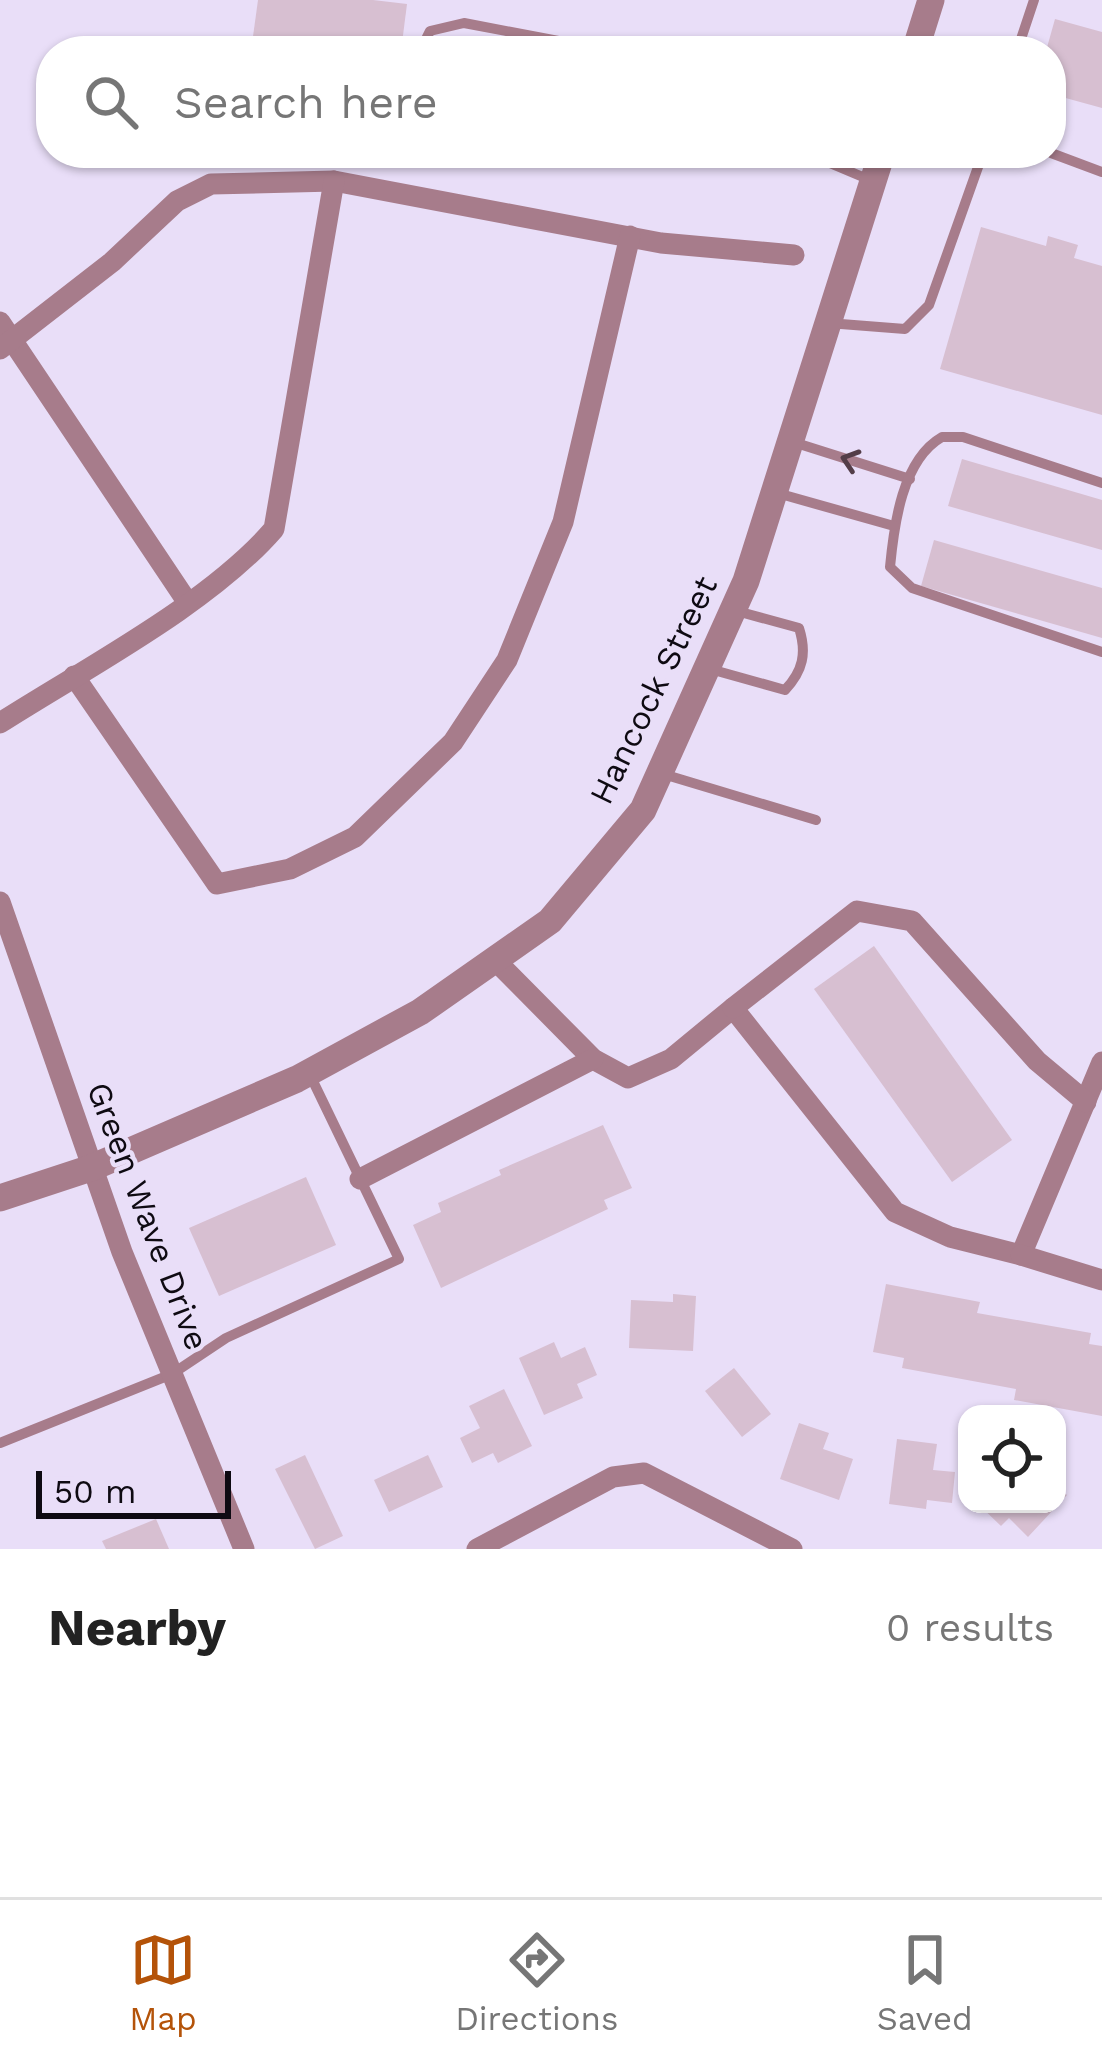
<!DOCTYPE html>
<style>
body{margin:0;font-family:"Work Sans",sans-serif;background:#f6f6f6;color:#222}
.controls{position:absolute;right:36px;bottom:36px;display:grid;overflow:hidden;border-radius:24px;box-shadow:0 3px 9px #0004}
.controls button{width:108px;height:108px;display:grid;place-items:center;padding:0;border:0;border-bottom:3px solid #e0e0e0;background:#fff;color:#222;font:60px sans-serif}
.scale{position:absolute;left:36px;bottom:30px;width:195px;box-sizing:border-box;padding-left:12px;border:6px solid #0e0a12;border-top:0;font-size:33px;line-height:42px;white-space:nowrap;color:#0e0a12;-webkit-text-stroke:9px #e9def8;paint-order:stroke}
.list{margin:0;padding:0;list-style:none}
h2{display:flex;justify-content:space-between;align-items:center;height:156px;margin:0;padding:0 48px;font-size:51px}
h2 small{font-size:39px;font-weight:400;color:#767676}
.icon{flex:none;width:66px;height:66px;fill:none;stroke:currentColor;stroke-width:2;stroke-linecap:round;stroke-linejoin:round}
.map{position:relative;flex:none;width:1102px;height:1549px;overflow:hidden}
.search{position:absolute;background:#fff;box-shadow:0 3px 9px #0004;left:36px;right:36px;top:36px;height:132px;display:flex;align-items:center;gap:30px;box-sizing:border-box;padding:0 42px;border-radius:48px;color:#767676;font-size:45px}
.sheet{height:348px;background:#fff}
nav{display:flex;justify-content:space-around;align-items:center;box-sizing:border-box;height:168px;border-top:3px solid #e0e0e0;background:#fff;font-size:33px;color:#767676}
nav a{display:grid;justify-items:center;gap:6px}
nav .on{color:#b45309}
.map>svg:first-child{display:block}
.building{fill:#d7bfd1}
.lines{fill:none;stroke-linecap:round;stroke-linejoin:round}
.service{stroke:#a77c8b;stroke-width:10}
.minor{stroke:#a77c8b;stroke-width:21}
.tertiary{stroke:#a77c8b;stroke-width:27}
.oneway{stroke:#533d48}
.labels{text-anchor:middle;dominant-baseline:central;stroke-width:9;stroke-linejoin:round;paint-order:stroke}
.street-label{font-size:33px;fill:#0e0a12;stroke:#e9def8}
</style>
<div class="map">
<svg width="1102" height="1549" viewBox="0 0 1102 1549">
<rect width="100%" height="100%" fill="#e9def8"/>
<g class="building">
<path d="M258 0H373L407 4 401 51H251Z"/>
<path d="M1055 19 1102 32V108L1051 94V51H1046Z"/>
<path d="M981 227 1046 246 1048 236 1078 245 1074 258 1102 266V415L940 369Z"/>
<path d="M962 459 1102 500V550L948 506Z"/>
<path d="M934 540 1102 588V638L921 586Z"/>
<path d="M874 946 1012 1140 952 1182 814 989Z"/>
<path d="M603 1125 632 1188 604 1200 608 1209 441 1288 413 1225 441 1212 438 1203 501 1175 499 1170Z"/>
<path d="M306 1177 336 1245 219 1296 189 1228Z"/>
<path d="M886 1284 980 1302 977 1313 1091 1333 1089 1344 1102 1346V1416L1014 1400 1016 1389 902 1368 904 1358 873 1352Z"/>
<path d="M673 1294 696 1296 693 1351 629 1348 631 1300 673 1302Z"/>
<path d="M554 1342 561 1358 585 1347 597 1375 577 1384 583 1398 544 1415 519 1358Z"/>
<path d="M734 1368 771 1414 742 1437 705 1391Z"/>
<path d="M504 1389 532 1446 498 1463 493 1453 472 1463 460 1438 480 1428 469 1406Z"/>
<path d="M799 1423 829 1433 823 1449 853 1459 839 1500 780 1479Z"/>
<path d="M897 1439 937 1444 933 1470 955 1472 952 1503 927 1500 926 1509 889 1504Z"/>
<path d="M305 1455 343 1536 315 1549 275 1469Z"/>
<path d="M428 1455 443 1487 389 1512 374 1480Z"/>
<path d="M1057 1486 1067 1495 1028 1537 1009 1518 1001 1526 978 1504H1057Z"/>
<path d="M156 1519 169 1549H106L102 1541Z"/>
</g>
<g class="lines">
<g class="service">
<path d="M420 51 430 31 464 23 611 51"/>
<path d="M1017 51 1034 0"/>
<path d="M806 153 870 180"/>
<path d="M1051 153 1102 172"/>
<path d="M828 323 905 329 929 305 983 153"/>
<path d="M793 442 910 479"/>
<path d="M1102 483 963 437H942C902 460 894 525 890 567L912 588 1102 652"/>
<path d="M777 493 894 526"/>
<path d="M710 669 785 690C803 671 807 653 799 628L733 610"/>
<path d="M663 774 816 820"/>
<path d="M0 1443 172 1374 226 1338 399 1259 310 1075"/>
</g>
<g class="minor">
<path d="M0 322 188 603"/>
<path d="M0 349 112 262 177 201 211 184 334 181 661 243 794 255"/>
<path d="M74 676 217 884 290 869 355 837 453 742 507 660 563 522 630 236"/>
<path d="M0 723C86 668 209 604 274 529L334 181"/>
<path d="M0 902 122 1252 244 1549"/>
<path d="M496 961 593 1059 628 1078 671 1059 733 1008 895 1212 950 1237 1021 1255 1102 1062"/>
<path d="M733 1008 857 911 912 921 1037 1061 1086 1102"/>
<path d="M360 1179 593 1059"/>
<path d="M1021 1255 1102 1280"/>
<path d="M477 1549 613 1477 644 1473 792 1549"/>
</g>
<g class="tertiary">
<path d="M915 51 931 0"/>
<path d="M0 1198 91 1168 297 1079 420 1012 550 921 643 810 746 581 882 153"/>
</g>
</g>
<defs><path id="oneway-chevron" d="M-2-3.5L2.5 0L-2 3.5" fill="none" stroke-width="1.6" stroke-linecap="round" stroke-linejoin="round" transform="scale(3)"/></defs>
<use class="oneway" href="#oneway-chevron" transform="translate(850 460) rotate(-162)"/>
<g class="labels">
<g class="street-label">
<text transform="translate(653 690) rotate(-64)">Hancock Street</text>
<text transform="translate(148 1216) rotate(69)">Green Wave Drive</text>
</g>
</g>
</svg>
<div class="controls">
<button><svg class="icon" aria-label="locate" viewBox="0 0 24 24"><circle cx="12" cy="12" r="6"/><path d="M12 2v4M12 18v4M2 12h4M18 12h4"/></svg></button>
</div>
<div class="scale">50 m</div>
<div class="search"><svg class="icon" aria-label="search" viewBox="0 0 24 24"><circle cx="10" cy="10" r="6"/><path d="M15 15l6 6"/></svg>Search here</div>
</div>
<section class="sheet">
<h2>Nearby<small>0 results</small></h2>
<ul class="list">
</ul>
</section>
<nav>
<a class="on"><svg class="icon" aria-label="map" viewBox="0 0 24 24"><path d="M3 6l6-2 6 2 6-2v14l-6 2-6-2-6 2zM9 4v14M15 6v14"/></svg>Map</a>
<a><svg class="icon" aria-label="directions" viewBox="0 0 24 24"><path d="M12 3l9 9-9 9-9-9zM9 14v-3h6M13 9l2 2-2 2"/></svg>Directions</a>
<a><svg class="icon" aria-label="saved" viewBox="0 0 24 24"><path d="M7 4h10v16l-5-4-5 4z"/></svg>Saved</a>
</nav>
